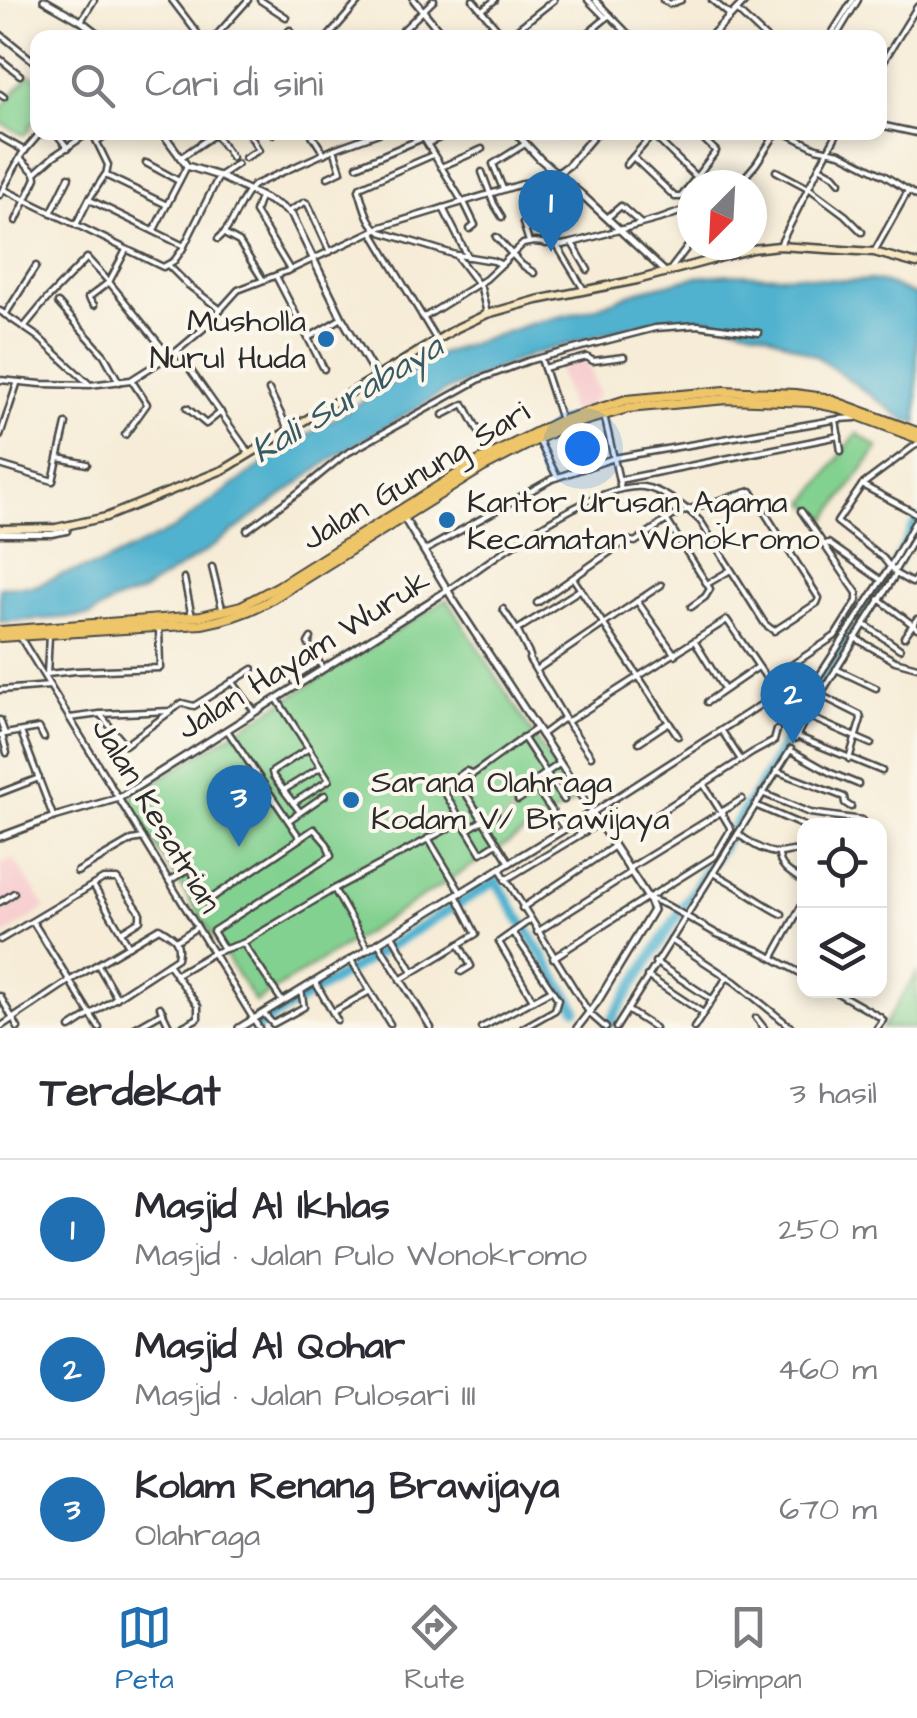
<!DOCTYPE html>
<html lang="id">
<meta charset="utf-8">
<style>
body{margin:0;font-family:"Architects Daughter",sans-serif;background:#f2f2f3;color:#2b2b33}
.controls{position:absolute;right:30px;bottom:30px;display:grid;overflow:hidden;border-radius:20px;box-shadow:0 5px 15px #0003}
.controls button{width:90px;height:90px;display:grid;place-items:center;padding:0;border:0;border-bottom:2px solid #e1e1e2;background:#fff;color:#2b2b33;font:50px sans-serif}
.compass{position:absolute;left:677px;top:170px;width:90px;height:90px;border-radius:50%;background:#fff;box-shadow:0 5px 15px #0003;rotate:204deg}
.you{position:absolute;left:582px;top:448px;width:35px;height:35px;margin:-25px;border:8px solid #fff;border-radius:50%;background:#1a73e8;box-shadow:0 0 0 15px #1a73e833}
.badge{display:grid;place-items:center;width:65px;height:65px;border-radius:50%;background:#1f6fb2;color:#fff;font-size:32px;font-weight:700}
.pin{position:absolute;translate:-50% -82px;filter:drop-shadow(0 2px 5px #0008)}
.pin::after{content:'';position:absolute;top:52px;width:35px;height:30px;background:inherit;clip-path:polygon(0 0,100% 0,50% 100%)}
.list{margin:0;padding:0;list-style:none}
h2{display:flex;justify-content:space-between;align-items:center;height:130px;margin:0;padding:0 40px;font-size:42px}
h2 small{font-size:32px;font-weight:400;color:#7c7c81}
.list li{display:grid;grid-template-columns:65px 1fr auto;gap:30px;align-items:center;box-sizing:border-box;height:140px;padding:0 40px;border-top:2px solid #e1e1e2}
.list b{display:block;font-size:38px;white-space:nowrap}
.list p{margin:0;font-size:32px;white-space:nowrap;color:#7c7c81}
.list em{font-size:32px;font-style:normal;color:#7c7c81}
.icon{flex:none;width:55px;height:55px;fill:none;stroke:currentColor;stroke-width:2;stroke-linecap:round;stroke-linejoin:round}
.map{position:relative;flex:none;width:917px;height:1028px;overflow:hidden}
.search{position:absolute;background:#fff;box-shadow:0 5px 15px #0003;left:30px;right:30px;top:30px;height:110px;display:flex;align-items:center;gap:25px;box-sizing:border-box;padding:0 35px;border-radius:20px;color:#7c7c81;font-size:38px}
.sheet{height:550px;background:#fff}
nav{display:flex;justify-content:space-around;align-items:center;box-sizing:border-box;height:140px;border-top:2px solid #e1e1e2;background:#fff;font-size:28px;color:#7c7c81}
nav a{display:grid;justify-items:center;gap:5px}
nav .on{color:#1f6fb2}
.map>svg:first-child{display:block}
.built{fill:#f7cfd0}
.green{fill:#83d190;stroke:#577e5e;stroke-width:2.5}
.water{fill:#51b2cf;stroke:#3e6e7d;stroke-width:2.5}
.lines{fill:none;stroke-linecap:round;stroke-linejoin:round}
.river{stroke:#51b2cf;stroke-width:10}
.minor-tunnel{stroke:#cdc5b5;stroke-width:4;stroke-dasharray:4 2;stroke-linecap:butt}
.minor-casing{stroke:#494845;stroke-width:9}
.tertiary-casing{stroke:#494845;stroke-width:10}
.secondary-casing{stroke:#494845;stroke-width:11}
.primary-casing{stroke:#494845;stroke-width:12}
.minor{stroke:#fff;stroke-width:4}
.tertiary{stroke:#fff;stroke-width:5}
.secondary{stroke:#f8e8c3;stroke-width:6}
.primary{stroke:#eec569;stroke-width:8}
.poi-dot{fill:#1f6fb2;stroke:#fbf7ec;stroke-width:4}
.labels{text-anchor:middle;dominant-baseline:central;stroke-width:8;stroke-linejoin:round;paint-order:stroke}
.poi-label{font-size:32px;fill:#2b2b2b;stroke:#fbf7ec;text-anchor:start}
.street-label{font-size:32px;fill:#2b2b2b;stroke:#fbf7ec}
.water-label{font-size:35px;font-style:italic;fill:#385a64;stroke:#fbf7ec}
</style>
<div class="map">
<svg width="917" height="1028" viewBox="0 0 917 1028">
<rect width="100%" height="100%" fill="#fbf7ec"/>
<filter id="ink" filterUnits="userSpaceOnUse"><feTurbulence type="fractalNoise" baseFrequency=".01" numOctaves="2"/><feDisplacementMap in="SourceGraphic" scale="20" xChannelSelector="R" yChannelSelector="G"/><feConvolveMatrix kernelMatrix="1 2 1 2 8 2 1 2 1" color-interpolation-filters="sRGB"/></filter>
<filter id="wash" filterUnits="userSpaceOnUse"><feTurbulence type="fractalNoise" baseFrequency=".0048" numOctaves="4" result="noise"/><feDisplacementMap in="SourceGraphic" scale="40" xChannelSelector="R" yChannelSelector="G"/><feGaussianBlur stdDeviation="2.25" result="paint"/><feColorMatrix in="noise" values="0 0 0 0 0 0 0 0 0 0 0 0 0 0 0 0 0 1.4 0 .05"/><feComposite in="paint" operator="in"/></filter>
<g filter="url(#wash)">
<rect width="100%" height="100%" fill="#f6ecd7"/>
<g class="built">
<path d="M587 359 599 397 590 401 592 408 572 415 558 368Z"/>
<path d="M14 859 46 908 0 938V863Z"/>
</g>
<g class="green">
<path d="M30 74 37 78V119L29 126 31 129 23 135 0 122V110Z"/>
<path d="M857 433 878 448 827 519 806 503Z"/>
<path d="M447 599 575 801 255 1002 126 800Z"/>
<path d="M917 973V1028H882Z"/>
</g>
<path class="water" d="M732 274 778 276 801 275 824 279 856 281 872 280 886 283 917 296V424L902 418 816 356 763 332 708 319 667 320 632 326 530 355 445 391 333 458 211 548 140 593 113 602 90 616 0 622V587L35 586 63 574 101 564 173 529 281 451 440 354 530 324 592 309 635 292 695 277Z"/>
<g class="lines">
<g class="river">
<path d="M255 1028 496 881 576 1009"/>
<path d="M606 1028 762 783 801 711 890 574 917 521"/>
</g>
</g>
</g>
<g filter="url(#ink)">
<g class="lines">
<path class="minor-tunnel" d="M496 814 517 800"/>
<defs>
<g id="minor">
<path d="M172 0 201 38"/>
<path d="M260 0 286 17"/>
<path d="M473 0 505 38"/>
<path d="M588 0 606 18"/>
<path d="M595 0 632 38"/>
<path d="M663 0 670 4 681 0"/>
<path d="M712 0 731 16"/>
<path d="M482 10 495 0"/>
<path d="M736 10 766 38"/>
<path d="M81 21 94 0"/>
<path d="M0 34 36 63"/>
<path d="M214 38 248 0"/>
<path d="M282 38 290 30"/>
<path d="M327 38 360 0"/>
<path d="M395 38 434 0"/>
<path d="M506 38 554 0"/>
<path d="M582 38 610 15"/>
<path d="M829 38 853 0"/>
<path d="M835 38 858 0"/>
<path d="M0 59 20 75"/>
<path d="M880 67 917 7"/>
<path d="M0 94 4 97"/>
<path d="M880 125 917 133"/>
<path d="M55 132 68 148"/>
<path d="M92 132 108 165 106 175"/>
<path d="M272 132 273 134"/>
<path d="M420 132 462 201"/>
<path d="M650 132 696 177"/>
<path d="M784 132 816 148 840 153 885 176 917 196"/>
<path d="M312 135 324 154"/>
<path d="M0 137 25 151"/>
<path d="M97 141 111 132"/>
<path d="M429 143 452 132"/>
<path d="M433 155 360 187 359 190C364 205 367 224 381 232L456 255 481 288 487 314"/>
<path d="M633 157 675 197H681L716 151 696 132"/>
<path d="M20 158 34 172"/>
<path d="M180 158 215 134 232 158"/>
<path d="M245 158 259 150 248 132"/>
<path d="M146 163 179 181"/>
<path d="M626 165 655 132"/>
<path d="M357 166 423 138"/>
<path d="M441 167 482 149"/>
<path d="M819 167 834 175 840 182"/>
<path d="M776 171 810 189 845 215 862 232"/>
<path d="M482 172 494 204 502 217"/>
<path d="M328 177 341 171 334 149"/>
<path d="M544 178 567 205"/>
<path d="M523 183 543 213 523 223 529 242"/>
<path d="M738 185 756 164 777 132"/>
<path d="M3 189 163 267 174 261 182 250 219 176 237 164"/>
<path d="M503 189 493 164 525 144"/>
<path d="M0 195 22 154 41 132"/>
<path d="M260 197 255 212 290 270"/>
<path d="M90 200 184 246"/>
<path d="M464 202 475 225 470 229"/>
<path d="M443 208 468 257"/>
<path d="M289 211 305 202 308 204 330 252"/>
<path d="M51 213 69 177"/>
<path d="M544 214 555 215 581 194"/>
<path d="M536 217 546 231V244"/>
<path d="M607 218 621 206 640 223"/>
<path d="M16 221 36 178 35 173 54 156 90 132"/>
<path d="M76 225 89 199 105 175 167 205"/>
<path d="M155 228 187 166"/>
<path d="M372 232 436 339"/>
<path d="M226 235 239 242 263 280"/>
<path d="M496 237 522 265 534 273"/>
<path d="M218 239C235 225 238 200 254 185L334 149 381 132"/>
<path d="M572 243 588 270"/>
<path d="M781 243 819 167 838 132"/>
<path d="M558 247 584 290"/>
<path d="M874 252 908 191"/>
<path d="M458 255 494 261 502 265"/>
<path d="M168 265 188 285 221 310"/>
<path d="M670 270 692 241"/>
<path d="M276 276 324 369"/>
<path d="M58 303 104 355 119 382"/>
<path d="M94 305 88 298 109 282 126 250"/>
<path d="M0 311 38 337 89 384"/>
<path d="M5 315 36 266"/>
<path d="M423 318 486 279 523 244 534 242 562 245 572 243 663 218 685 210"/>
<path d="M24 327 47 299 87 258 109 282 169 356"/>
<path d="M308 338 342 318"/>
<path d="M177 351 249 453"/>
<path d="M541 359 561 420"/>
<path d="M544 368 587 357 593 361 624 357"/>
<path d="M0 380 41 384 90 385 131 380 177 351 203 329 238 290 290 270 381 227 558 173"/>
<path d="M269 390 288 429"/>
<path d="M187 408 206 424 221 412"/>
<path d="M443 415 464 404 491 454"/>
<path d="M604 415 621 489"/>
<path d="M836 420 841 451"/>
<path d="M125 435 147 404 132 381"/>
<path d="M0 436 17 384"/>
<path d="M539 441 557 477"/>
<path d="M917 444 862 485 837 522 883 558 896 574 912 583 917 577"/>
<path d="M59 458 87 464"/>
<path d="M0 465 53 481 66 424"/>
<path d="M619 480 839 436"/>
<path d="M862 485 917 514"/>
<path d="M659 508 710 589 705 597 691 607"/>
<path d="M247 530 300 491 344 455 480 379 528 361 655 328 697 325 759 333"/>
<path d="M0 534H52L67 531 68 526"/>
<path d="M824 545 828 543 881 580"/>
<path d="M424 551 552 479 614 458 839 419 856 418"/>
<path d="M212 567 222 608"/>
<path d="M894 572 917 533"/>
<path d="M184 578 192 617"/>
<path d="M573 578 678 736"/>
<path d="M707 584 729 571"/>
<path d="M448 590C491 561 591 483 643 487 661 489 689 509 701 522L765 624 774 631 817 603 819 598 751 491 689 509 671 517 635 542 627 540 537 603"/>
<path d="M879 599 917 628"/>
<path d="M637 601 675 655"/>
<path d="M503 609 517 630 530 656 529 659 567 722 591 756"/>
<path d="M864 624 900 649"/>
<path d="M517 630 581 589"/>
<path d="M20 637 259 1028"/>
<path d="M904 637 917 619"/>
<path d="M311 638 308 643 323 669"/>
<path d="M855 638 895 661 917 667"/>
<path d="M695 642 724 689"/>
<path d="M836 669 876 688"/>
<path d="M536 670 661 585"/>
<path d="M47 674 76 671 160 668 159 627"/>
<path d="M47 675 49 635"/>
<path d="M232 681 255 712"/>
<path d="M296 686 293 678 318 662"/>
<path d="M0 690 50 686"/>
<path d="M810 690 890 567 917 518"/>
<path d="M277 699 329 780 293 803"/>
<path d="M707 702 758 667"/>
<path d="M100 714 171 711"/>
<path d="M807 716 871 744"/>
<path d="M70 718 100 714 125 745 182 703 194 706 253 669"/>
<path d="M0 720 5 734"/>
<path d="M567 722 727 620 767 679 774 677 835 636 857 601V593L801 511"/>
<path d="M227 730 300 838"/>
<path d="M722 731 741 760"/>
<path d="M21 732 53 816"/>
<path d="M0 735 39 728 44 738"/>
<path d="M2 735 7 753"/>
<path d="M541 735 564 718"/>
<path d="M796 736 882 771"/>
<path d="M523 737 564 800"/>
<path d="M795 739 807 716 896 574"/>
<path d="M639 742 669 722"/>
<path d="M790 750 831 773 858 784"/>
<path d="M559 764 532 783 565 829"/>
<path d="M776 771 844 797 845 803 851 807"/>
<path d="M456 778 510 863"/>
<path d="M284 790 321 767"/>
<path d="M0 793 39 778"/>
<path d="M762 793 810 813 862 820"/>
<path d="M518 800 535 789"/>
<path d="M755 805 804 826"/>
<path d="M300 812 273 776 272 772 309 748"/>
<path d="M592 813 776 695 810 690 860 715 861 719 849 759"/>
<path d="M654 816 752 753 774 741 777 730"/>
<path d="M289 820 325 795"/>
<path d="M485 823 496 814"/>
<path d="M467 830 483 820"/>
<path d="M738 834C749 842 764 853 778 853 790 853 793 848 804 852"/>
<path d="M428 838 461 893"/>
<path d="M497 843 481 853 442 788 466 771 473 774 537 728"/>
<path d="M779 854C779 868 794 875 804 882"/>
<path d="M500 869 590 1014 606 1028"/>
<path d="M628 869 721 812 704 785"/>
<path d="M77 872 132 840 143 838"/>
<path d="M713 873C738 885 758 902 782 914"/>
<path d="M505 880 598 824"/>
<path d="M169 881 190 868 206 902 314 829 327 844 331 856 213 931 224 949"/>
<path d="M93 885 129 946"/>
<path d="M334 889 368 949"/>
<path d="M648 898 666 905 717 934 758 950 804 975"/>
<path d="M648 898 715 856 731 829 721 812 742 799"/>
<path d="M0 902 14 893"/>
<path d="M522 908 613 847"/>
<path d="M530 920 499 942 533 1000"/>
<path d="M33 922 99 1028"/>
<path d="M513 932 558 999 555 1010 523 1028"/>
<path d="M537 932 630 873"/>
<path d="M392 935 413 972"/>
<path d="M0 940 103 879H117L140 912V920L121 932"/>
<path d="M671 940 735 982 792 1028"/>
<path d="M176 941 197 927"/>
<path d="M243 943 282 1001"/>
<path d="M378 943 431 1028"/>
<path d="M459 944 471 966 461 972"/>
<path d="M773 957 804 901"/>
<path d="M553 958 646 898"/>
<path d="M351 960 390 1024"/>
<path d="M655 962 711 999"/>
<path d="M168 964 198 1006V1018L180 1028"/>
<path d="M98 965 117 998"/>
<path d="M175 975 213 953 243 943 334 889 462 821"/>
<path d="M647 976 703 1013"/>
<path d="M400 980 476 934 456 895"/>
<path d="M315 982 337 1020"/>
<path d="M834 991 880 1017 883 1020 877 1028"/>
<path d="M0 996 18 1028"/>
<path d="M160 1007 170 1028"/>
<path d="M627 1010 655 1028"/>
<path d="M333 1012 370 991"/>
<path d="M264 1014 273 1024 304 1007 301 990"/>
<path d="M756 1018 764 1028"/>
<path d="M0 1027 69 981 159 928C174 937 181 940 177 958L70 1028"/>
<path d="M135 1028 163 1012"/>
<path d="M481 1028 552 990"/>
<path d="M616 1028 791 749"/>
<path d="M694 1028 727 977"/>
</g>
<g id="tertiary">
<path d="M44 0 81 21 103 38"/>
<path d="M414 0 445 38"/>
<path d="M709 38 746 0"/>
<path d="M162 132 187 166 219 176 280 206 292 215 342 318 376 376"/>
<path d="M515 132 540 159 581 194 664 271"/>
<path d="M558 173 569 165 597 132"/>
<path d="M404 518 456 604 648 898 653 910 598 1001 577 1028"/>
<path d="M0 837 54 817 119 798 448 590"/>
<path d="M239 1028 591 813"/>
</g>
<path id="secondary" d="M0 529 56 528 106 517 225 469 457 328 487 314 537 300 637 280 752 249 779 246 874 252 917 264"/>
<g id="primary">
<path d="M0 631 201 616 241 606 279 586 477 462 557 422 626 400 725 391 795 394 825 398 917 432"/>
<path d="M0 637 202 624C225 620 246 613 267 602L482 468 560 428 628 408 727 399 810 402 835 407 917 438"/>
</g>
</defs>
<use href="#minor" class="minor-casing"/>
<use href="#tertiary" class="tertiary-casing"/>
<use href="#secondary" class="secondary-casing"/>
<use href="#primary" class="primary-casing"/>
<use href="#minor" class="minor"/>
<use href="#tertiary" class="tertiary"/>
<use href="#secondary" class="secondary"/>
<use href="#primary" class="primary"/>
</g>
</g>
<g class="poi-dot">
<circle cx="326" cy="339" r="10"/>
<circle cx="447" cy="520" r="10"/>
<circle cx="351" cy="800" r="10"/>
</g>
<g class="labels">
<g class="poi-label">
<text x="306" y="321" text-anchor="end">Musholla<tspan x="306" dy="37">Nurul Huda</tspan></text>
<text x="467" y="502">Kantor Urusan Agama<tspan x="467" dy="37">Kecamatan Wonokromo</tspan></text>
<text x="371" y="782">Sarana Olahraga<tspan x="371" dy="37">Kodam V/ Brawijaya</tspan></text>
</g>
<g class="street-label">
<text transform="translate(416 476) rotate(-31)">Jalan Gunung Sari</text>
<text transform="translate(304 655) rotate(-32)">Jalan Hayam Wuruk</text>
<text transform="translate(156 816) rotate(59)">Jalan Kesatrian</text>
</g>
<g class="water-label">
<text transform="translate(347 399) rotate(-31)">Kali Surabaya</text>
</g>
</g>
</svg>
<div class="controls">
<button><svg class="icon" aria-label="locate" viewBox="0 0 24 24"><circle cx="12" cy="12" r="6"/><path d="M12 2v4M12 18v4M2 12h4M18 12h4"/></svg></button>
<button><svg class="icon" aria-label="layers" viewBox="0 0 24 24"><path d="M12 4l9 5-9 5-9-5zM3 14l9 5 9-5"/></svg></button>
</div>
<svg class="compass" viewBox="-18 -18 36 36"><path d="M0-13l5 13h-10z" fill="#e53935"/><path d="M0 13l5-13h-10z" fill="#7c7c81"/></svg>
<div class="you"></div>
<div class="pin badge" style="left:551px;top:252px">1</div>
<div class="pin badge" style="left:793px;top:744px">2</div>
<div class="pin badge" style="left:239px;top:847px">3</div>
<div class="search"><svg class="icon" aria-label="search" viewBox="0 0 24 24"><circle cx="10" cy="10" r="6"/><path d="M15 15l6 6"/></svg>Cari di sini</div>
</div>
<section class="sheet">
<h2>Terdekat<small>3 hasil</small></h2>
<ul class="list">
<li><span class="badge">1</span><div><b>Masjid Al Ikhlas</b><p>Masjid · Jalan Pulo Wonokromo</p></div><em>250 m</em></li>
<li><span class="badge">2</span><div><b>Masjid Al Qohar</b><p>Masjid · Jalan Pulosari III</p></div><em>460 m</em></li>
<li><span class="badge">3</span><div><b>Kolam Renang Brawijaya</b><p>Olahraga</p></div><em>670 m</em></li>
</ul>
</section>
<nav>
<a class="on"><svg class="icon" aria-label="map" viewBox="0 0 24 24"><path d="M3 6l6-2 6 2 6-2v14l-6 2-6-2-6 2zM9 4v14M15 6v14"/></svg>Peta</a>
<a><svg class="icon" aria-label="directions" viewBox="0 0 24 24"><path d="M12 3l9 9-9 9-9-9zM9 14v-3h6M13 9l2 2-2 2"/></svg>Rute</a>
<a><svg class="icon" aria-label="saved" viewBox="0 0 24 24"><path d="M7 4h10v16l-5-4-5 4z"/></svg>Disimpan</a>
</nav>
